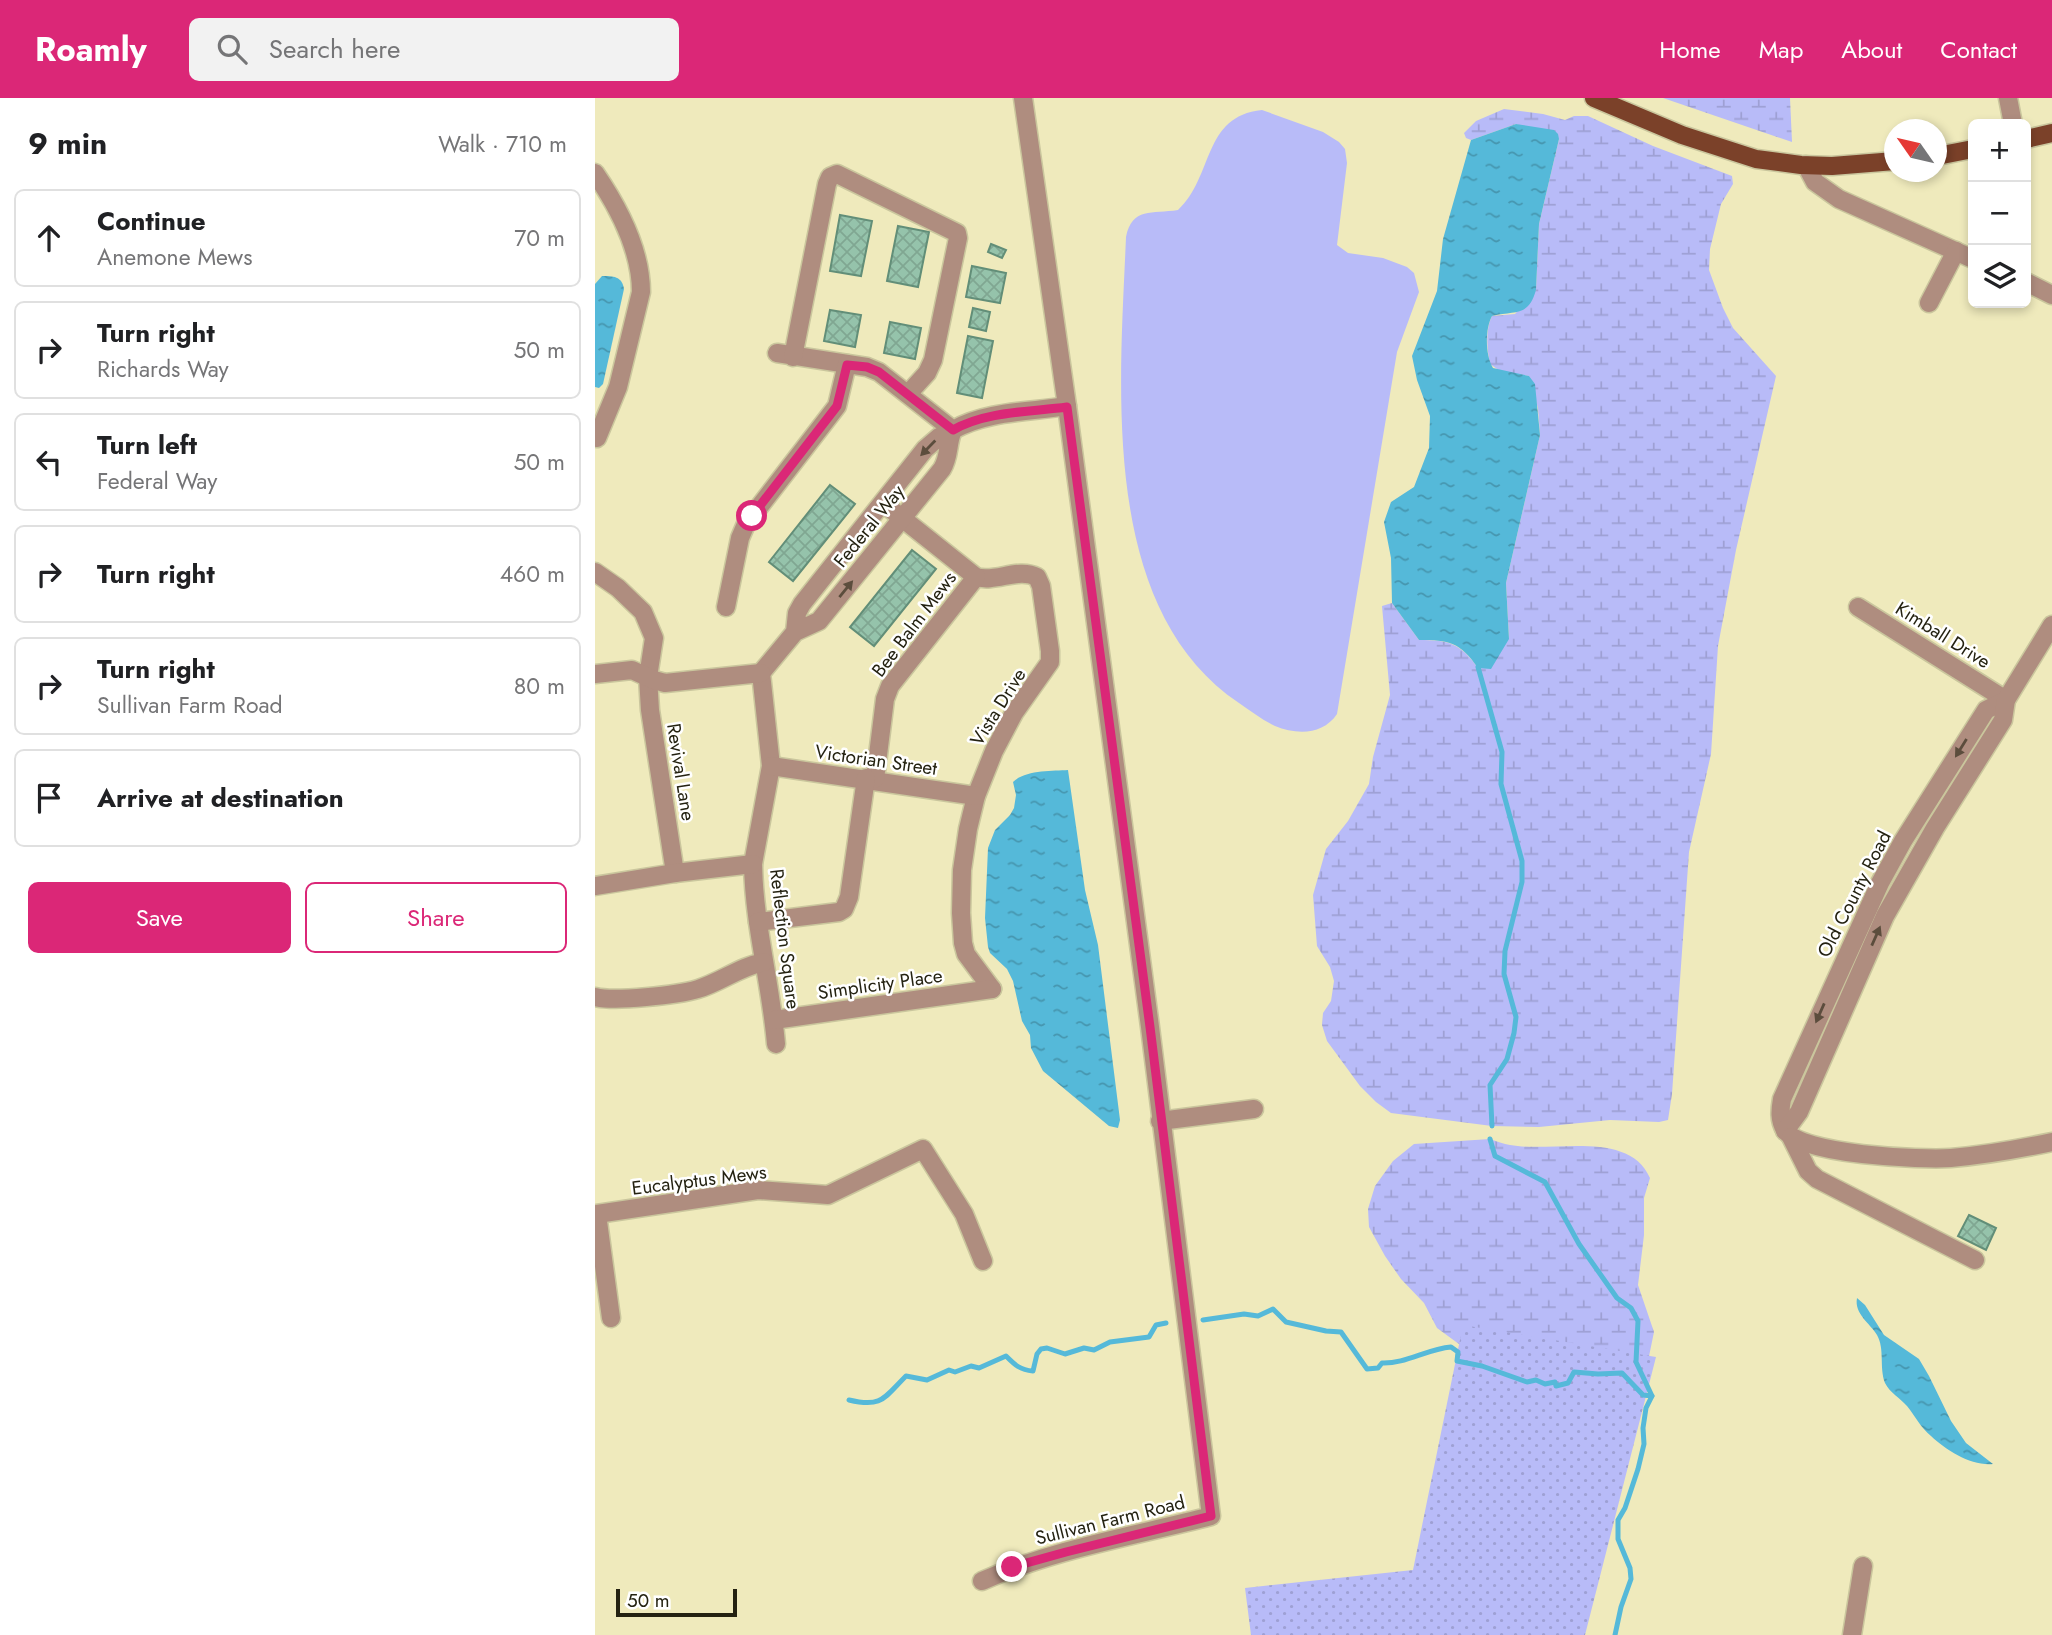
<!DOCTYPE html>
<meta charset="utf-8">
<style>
body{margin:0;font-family:Jost,sans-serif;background:#f2f2f2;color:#202124}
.controls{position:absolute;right:21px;top:21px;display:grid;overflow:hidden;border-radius:10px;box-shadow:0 4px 10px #0003}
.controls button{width:63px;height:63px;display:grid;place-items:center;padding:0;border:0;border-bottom:2px solid #e0e0e0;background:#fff;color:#202124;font:35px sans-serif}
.compass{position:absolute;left:1289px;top:21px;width:63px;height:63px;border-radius:50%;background:#fff;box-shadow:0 4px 10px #0003;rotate:304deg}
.scale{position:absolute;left:21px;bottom:18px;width:121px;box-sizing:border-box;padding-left:7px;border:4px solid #242211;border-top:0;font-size:19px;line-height:24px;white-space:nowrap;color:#242211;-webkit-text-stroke:5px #fff;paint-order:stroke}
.stop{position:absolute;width:21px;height:21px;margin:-16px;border:5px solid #db2777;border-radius:50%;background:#fff}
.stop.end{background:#db2777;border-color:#fff;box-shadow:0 2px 7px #0008}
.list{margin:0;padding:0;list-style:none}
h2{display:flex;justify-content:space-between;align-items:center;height:91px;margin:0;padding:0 28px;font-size:30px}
h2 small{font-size:23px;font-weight:400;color:#757577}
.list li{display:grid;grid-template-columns:46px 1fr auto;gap:21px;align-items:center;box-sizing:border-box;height:98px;margin:0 14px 14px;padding:0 14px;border:2px solid #e0e0e0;border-radius:10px}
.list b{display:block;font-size:26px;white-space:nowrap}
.list p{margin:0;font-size:23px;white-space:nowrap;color:#757577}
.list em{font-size:23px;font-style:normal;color:#757577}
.actions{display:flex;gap:14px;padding:21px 28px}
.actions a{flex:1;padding:16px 0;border:2px solid #db2777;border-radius:10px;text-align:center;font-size:24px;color:#db2777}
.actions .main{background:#db2777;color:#fff}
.icon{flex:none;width:38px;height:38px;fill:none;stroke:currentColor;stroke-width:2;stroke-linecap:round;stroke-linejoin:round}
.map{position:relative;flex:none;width:1457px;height:1537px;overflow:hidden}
header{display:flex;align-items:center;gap:42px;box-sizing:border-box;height:98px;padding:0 35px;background:#db2777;color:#fff}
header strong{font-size:33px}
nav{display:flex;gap:38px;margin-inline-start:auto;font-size:24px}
.search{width:490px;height:63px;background:#f2f2f2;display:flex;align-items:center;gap:18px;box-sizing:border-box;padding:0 24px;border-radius:10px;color:#757577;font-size:26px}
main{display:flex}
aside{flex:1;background:#fff}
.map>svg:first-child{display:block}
.green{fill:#b8bbf8}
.wetland{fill:url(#wetland-marsh)}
.park{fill:url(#park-dots)}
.water{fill:url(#water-ripples)}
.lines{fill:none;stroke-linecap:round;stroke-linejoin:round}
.stream{stroke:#55b9d9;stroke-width:5}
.building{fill:url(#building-cross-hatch);stroke:#628e78;stroke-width:2}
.minor-casing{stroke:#cac69d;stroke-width:21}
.major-casing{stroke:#cac69d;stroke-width:21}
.minor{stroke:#af8d7f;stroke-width:18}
.major{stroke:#7b4129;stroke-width:18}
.oneway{fill:#5c4d3d}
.route{stroke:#db2777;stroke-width:9}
.labels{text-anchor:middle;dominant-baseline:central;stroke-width:5;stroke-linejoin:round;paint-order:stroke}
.street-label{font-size:19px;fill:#242211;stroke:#fff}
</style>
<header>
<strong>Roamly</strong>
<div class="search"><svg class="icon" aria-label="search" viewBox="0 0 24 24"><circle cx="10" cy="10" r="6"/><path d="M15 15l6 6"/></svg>Search here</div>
<nav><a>Home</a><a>Map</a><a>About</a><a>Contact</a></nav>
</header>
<main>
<aside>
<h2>9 min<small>Walk · 710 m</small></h2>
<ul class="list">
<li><svg class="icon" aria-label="ahead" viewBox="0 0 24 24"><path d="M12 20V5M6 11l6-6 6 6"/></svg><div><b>Continue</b><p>Anemone Mews</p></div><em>70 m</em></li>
<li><svg class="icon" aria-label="right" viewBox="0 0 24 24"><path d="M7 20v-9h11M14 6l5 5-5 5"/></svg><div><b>Turn right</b><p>Richards Way</p></div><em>50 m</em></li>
<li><svg class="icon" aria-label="left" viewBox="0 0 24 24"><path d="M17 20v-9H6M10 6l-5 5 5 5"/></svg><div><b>Turn left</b><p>Federal Way</p></div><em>50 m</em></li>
<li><svg class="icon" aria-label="right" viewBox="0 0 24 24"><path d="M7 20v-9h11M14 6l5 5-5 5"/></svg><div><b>Turn right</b></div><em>460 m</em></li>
<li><svg class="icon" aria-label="right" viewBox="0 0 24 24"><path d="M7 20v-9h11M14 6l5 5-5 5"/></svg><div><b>Turn right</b><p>Sullivan Farm Road</p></div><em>80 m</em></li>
<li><svg class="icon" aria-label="arrive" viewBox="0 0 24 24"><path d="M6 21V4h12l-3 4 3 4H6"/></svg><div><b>Arrive at destination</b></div></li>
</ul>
<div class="actions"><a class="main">Save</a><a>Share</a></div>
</aside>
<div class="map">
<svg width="1457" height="1537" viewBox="0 0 1457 1537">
<defs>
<pattern id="wetland-marsh" width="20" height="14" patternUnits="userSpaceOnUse" patternTransform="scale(1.75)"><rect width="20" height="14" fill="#b8bbf8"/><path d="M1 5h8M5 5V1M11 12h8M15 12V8" fill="none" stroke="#9ea0d4"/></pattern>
<pattern id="park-dots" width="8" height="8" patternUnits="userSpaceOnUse" patternTransform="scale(1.75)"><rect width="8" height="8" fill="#b8bbf8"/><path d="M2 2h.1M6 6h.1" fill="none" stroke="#9ea0d4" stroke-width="1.8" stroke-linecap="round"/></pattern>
<pattern id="water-ripples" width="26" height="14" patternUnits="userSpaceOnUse" patternTransform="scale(1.75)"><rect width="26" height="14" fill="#55b9d9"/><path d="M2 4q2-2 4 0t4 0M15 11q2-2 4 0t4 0" fill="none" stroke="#4696af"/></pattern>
<pattern id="building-cross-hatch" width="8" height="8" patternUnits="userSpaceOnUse" patternTransform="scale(1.75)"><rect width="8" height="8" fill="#95c3ab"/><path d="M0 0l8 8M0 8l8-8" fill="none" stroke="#80a792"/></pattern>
</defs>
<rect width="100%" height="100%" fill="#efeabc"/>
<path class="green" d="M667 12 728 34 744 44 750 51 752 65 742 147 753 155 788 160 812 169 819 175 824 194 802 254 742 616C728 637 702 637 680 628 667 622 656 613 644 605 503 510 525 288 531 139 537 109 557 116 583 112 619 79 607 18 667 12Z"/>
<g class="wetland">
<path d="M1068 0H1195L1197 44Z"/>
<path d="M909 11 948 16 970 22 979 18H993L1058 48 1137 78 1138 86 1126 106 1115 151 1114 172 1128 210 1138 230 1181 278 1141 452 1123 548 1116 656 1094 754 1077 996 1073 1022 1064 1024 1015 1022 944 1029 897 1028 796 1015 781 1004 765 988 732 943 727 927 728 915 736 903 739 883 735 869 722 848 718 797 731 751 753 723 774 686 778 659 795 597 787 508 797 505 824 542C854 542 865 545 883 570L914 540 911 485 945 337 943 310 934 278 905 273 895 266C892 251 890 232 897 218L920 216 941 192 944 126 964 41 921 26 876 42 871 40 869 35 881 23Z"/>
<path d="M895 1041C901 1043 909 1046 915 1047 957 1055 1034 1031 1055 1080L1049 1100V1137L1043 1187 1059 1234 1052 1268 868 1249 842 1230 829 1205 806 1181 790 1158 774 1129 773 1111 780 1088 798 1063 819 1046Z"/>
</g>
<path class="park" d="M868 1227 1061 1259 990 1537H656L650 1490 818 1472Z"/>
<g class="water">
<path d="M921 26 959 32 963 36 964 41 944 126 941 192C933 220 920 212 897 218 890 231 890 257 898 270L934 278 940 286 945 337 911 485 914 541 896 571 883 570C865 544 854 542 824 542L797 505 796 460 789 424 796 404 819 389 834 350 835 318 822 282 817 258 842 193 848 141 876 42Z"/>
<path d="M7 178C18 178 27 178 29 191L8 286 4 290 0 289V186Z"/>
<path d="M473 672 490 792 503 847 525 1022 523 1030 514 1028 448 973 436 950 435 937 427 923 418 883 412 871 395 855 393 849 390 820 393 750 400 732 415 717 419 710 421 697 418 684C430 672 457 673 473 672Z"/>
<path d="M1262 1200 1270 1207 1289 1237 1324 1261 1334 1278 1356 1323 1371 1345 1398 1366C1376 1368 1352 1353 1336 1338 1326 1330 1320 1318 1312 1308 1305 1300 1295 1295 1290 1285 1284 1269 1290 1251 1282 1237 1275 1225 1259 1216 1262 1200Z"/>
</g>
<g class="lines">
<g class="stream">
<path d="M883 569 907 654 906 686 927 763V784L910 853 909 876 921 919 919 935 912 961 895 987 897 1028"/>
<path d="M895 1041 900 1058 950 1084 984 1146 1022 1200 1036 1210 1043 1223 1041 1264 1057 1298 1051 1310 1048 1330 1049 1346 1043 1371 1030 1410 1023 1422V1441L1035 1470 1036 1481 1026 1509 1020 1537"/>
<path d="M608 1222 649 1216 663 1218 678 1211 691 1224 731 1233 746 1234 772 1271 783 1270 787 1265C810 1266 832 1251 856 1249L863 1254 862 1263 887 1268 932 1284 941 1282 950 1286 960 1284 961 1288 973 1285 979 1274 1003 1276 1027 1275 1048 1297 1057 1298"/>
<path d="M254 1302C287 1310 289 1300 311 1278L332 1282 354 1272 360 1274 376 1268 384 1270 411 1258C420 1267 425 1272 438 1273L442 1256 446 1251 452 1250 470 1256 489 1250 499 1252 515 1244 554 1239 561 1227 571 1225"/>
</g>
</g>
<g class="building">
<path d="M245 117 277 123 266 178 235 173Z"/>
<path d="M303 128 334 134 323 189 292 183Z"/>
<path d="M396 146 411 152 407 160 393 154Z"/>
<path d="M377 168 411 175 405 205 371 199Z"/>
<path d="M378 210 395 214 391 233 374 229Z"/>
<path d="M235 212 266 217 260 249 229 243Z"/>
<path d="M295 224 326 230 320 261 289 255Z"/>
<path d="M373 238 398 243 387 300 362 295Z"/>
<path d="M235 387 260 406 198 483 174 464Z"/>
<path d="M317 452 341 471 279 548 255 529Z"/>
<path d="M1374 1117 1401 1130 1391 1152 1363 1138Z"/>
</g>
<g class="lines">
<defs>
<g id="minor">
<path d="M1413 0 1418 26"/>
<path d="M1211 67 1220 84 1244 101 1378 161"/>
<path d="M0 75C24 110 46 152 46 194L23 289 2 340"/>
<path d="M1431 184 1457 197"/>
<path d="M1334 205 1361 153"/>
<path d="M182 255 272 269 284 274 358 332C391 313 435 314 472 308"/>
<path d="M198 259 232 86 235 79 242 76 362 135 363 140 338 262 332 275 313 296"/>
<path d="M288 405 381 479C401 485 423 469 442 479L446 488 455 553V564L419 615 399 653 381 698 373 731 367 772 366 815 368 845 371 856 397 891"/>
<path d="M0 474 23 490 48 514 59 540 53 579 55 612 80 775"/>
<path d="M131 509 145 440 151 426 242 308 252 266"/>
<path d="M1263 509 1411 602"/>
<path d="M166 575 200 534 224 523 347 371C355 358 352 345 358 332L344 339 330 351 207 506 202 515 200 534"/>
<path d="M166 575 176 668 158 766C159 827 176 886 181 946"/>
<path d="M0 576 37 572 59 582 70 585 166 575"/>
<path d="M1411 602 1391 612 1308 743 1285 785 1187 1001C1185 1012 1184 1022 1190 1032 1205 1057 1327 1062 1356 1060 1390 1057 1424 1051 1457 1044"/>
<path d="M176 668 381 698"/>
<path d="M280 681 290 601 295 588 381 479"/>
<path d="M0 788 80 775 158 766"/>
<path d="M163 824 244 814 249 811 254 799 271 680"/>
<path d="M0 899C19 904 83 897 103 891 126 884 146 868 169 864"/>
<path d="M179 922 397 891"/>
<path d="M565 1023 659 1011"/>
<path d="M1190 1033 1204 1014 1290 818 1340 730 1408 622 1411 602 1457 527"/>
<path d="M1196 1039 1213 1073 1222 1081 1380 1162"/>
<path d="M16 1220 2 1116 163 1092 233 1097 328 1051 369 1116 388 1163"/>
<path d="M387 1483C459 1451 539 1438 616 1418L555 929 472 308 428 0"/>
<path d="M1257 1537 1268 1468"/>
</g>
<g id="major">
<path d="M999 0 1087 37 1161 61 1206 67 1237 68 1300 63"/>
<path d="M1431 41 1457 35"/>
<path d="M1342 58 1378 51"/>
</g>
</defs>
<use href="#minor" class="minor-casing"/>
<use href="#major" class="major-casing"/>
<use href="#minor" class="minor"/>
<use href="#major" class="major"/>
</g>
<defs><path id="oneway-solid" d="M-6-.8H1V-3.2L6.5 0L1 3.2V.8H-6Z" transform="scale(1.75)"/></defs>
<g class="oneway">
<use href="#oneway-solid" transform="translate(333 350) rotate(134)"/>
<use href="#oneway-solid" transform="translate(251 491) rotate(-51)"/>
<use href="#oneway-solid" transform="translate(1366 650) rotate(122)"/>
<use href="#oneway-solid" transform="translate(1281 838) rotate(-66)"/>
<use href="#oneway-solid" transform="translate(1225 915) rotate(114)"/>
</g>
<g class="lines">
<path class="route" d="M157 418 242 308 252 267 272 269 284 274 358 332C391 313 435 314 472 309L555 929 616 1418 471 1454 417 1469"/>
</g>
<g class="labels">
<g class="street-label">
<text transform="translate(274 428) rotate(-51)">Federal Way</text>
<text transform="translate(319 526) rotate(-53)">Bee Balm Mews</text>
<text transform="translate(1348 537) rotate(32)">Kimball Drive</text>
<text transform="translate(403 609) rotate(-58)">Vista Drive</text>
<text transform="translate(281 662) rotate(8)">Victorian Street</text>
<text transform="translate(86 674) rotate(81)">Revival Lane</text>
<text transform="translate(1259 796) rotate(-63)">Old County Road</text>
<text transform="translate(190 841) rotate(83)">Reflection Square</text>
<text transform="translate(285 886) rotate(-8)">Simplicity Place</text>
<text transform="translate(104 1082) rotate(-7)">Eucalyptus Mews</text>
<text transform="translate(515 1422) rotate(-14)">Sullivan Farm Road</text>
</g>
</g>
</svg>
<div class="controls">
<button>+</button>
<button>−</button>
<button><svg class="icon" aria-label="layers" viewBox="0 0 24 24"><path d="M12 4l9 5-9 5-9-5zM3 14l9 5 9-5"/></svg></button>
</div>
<svg class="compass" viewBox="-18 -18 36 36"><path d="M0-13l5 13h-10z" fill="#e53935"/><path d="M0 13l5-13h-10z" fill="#757577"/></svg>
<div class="scale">50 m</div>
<div class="stop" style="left:157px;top:418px"></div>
<div class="stop end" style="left:417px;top:1469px"></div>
</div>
</main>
